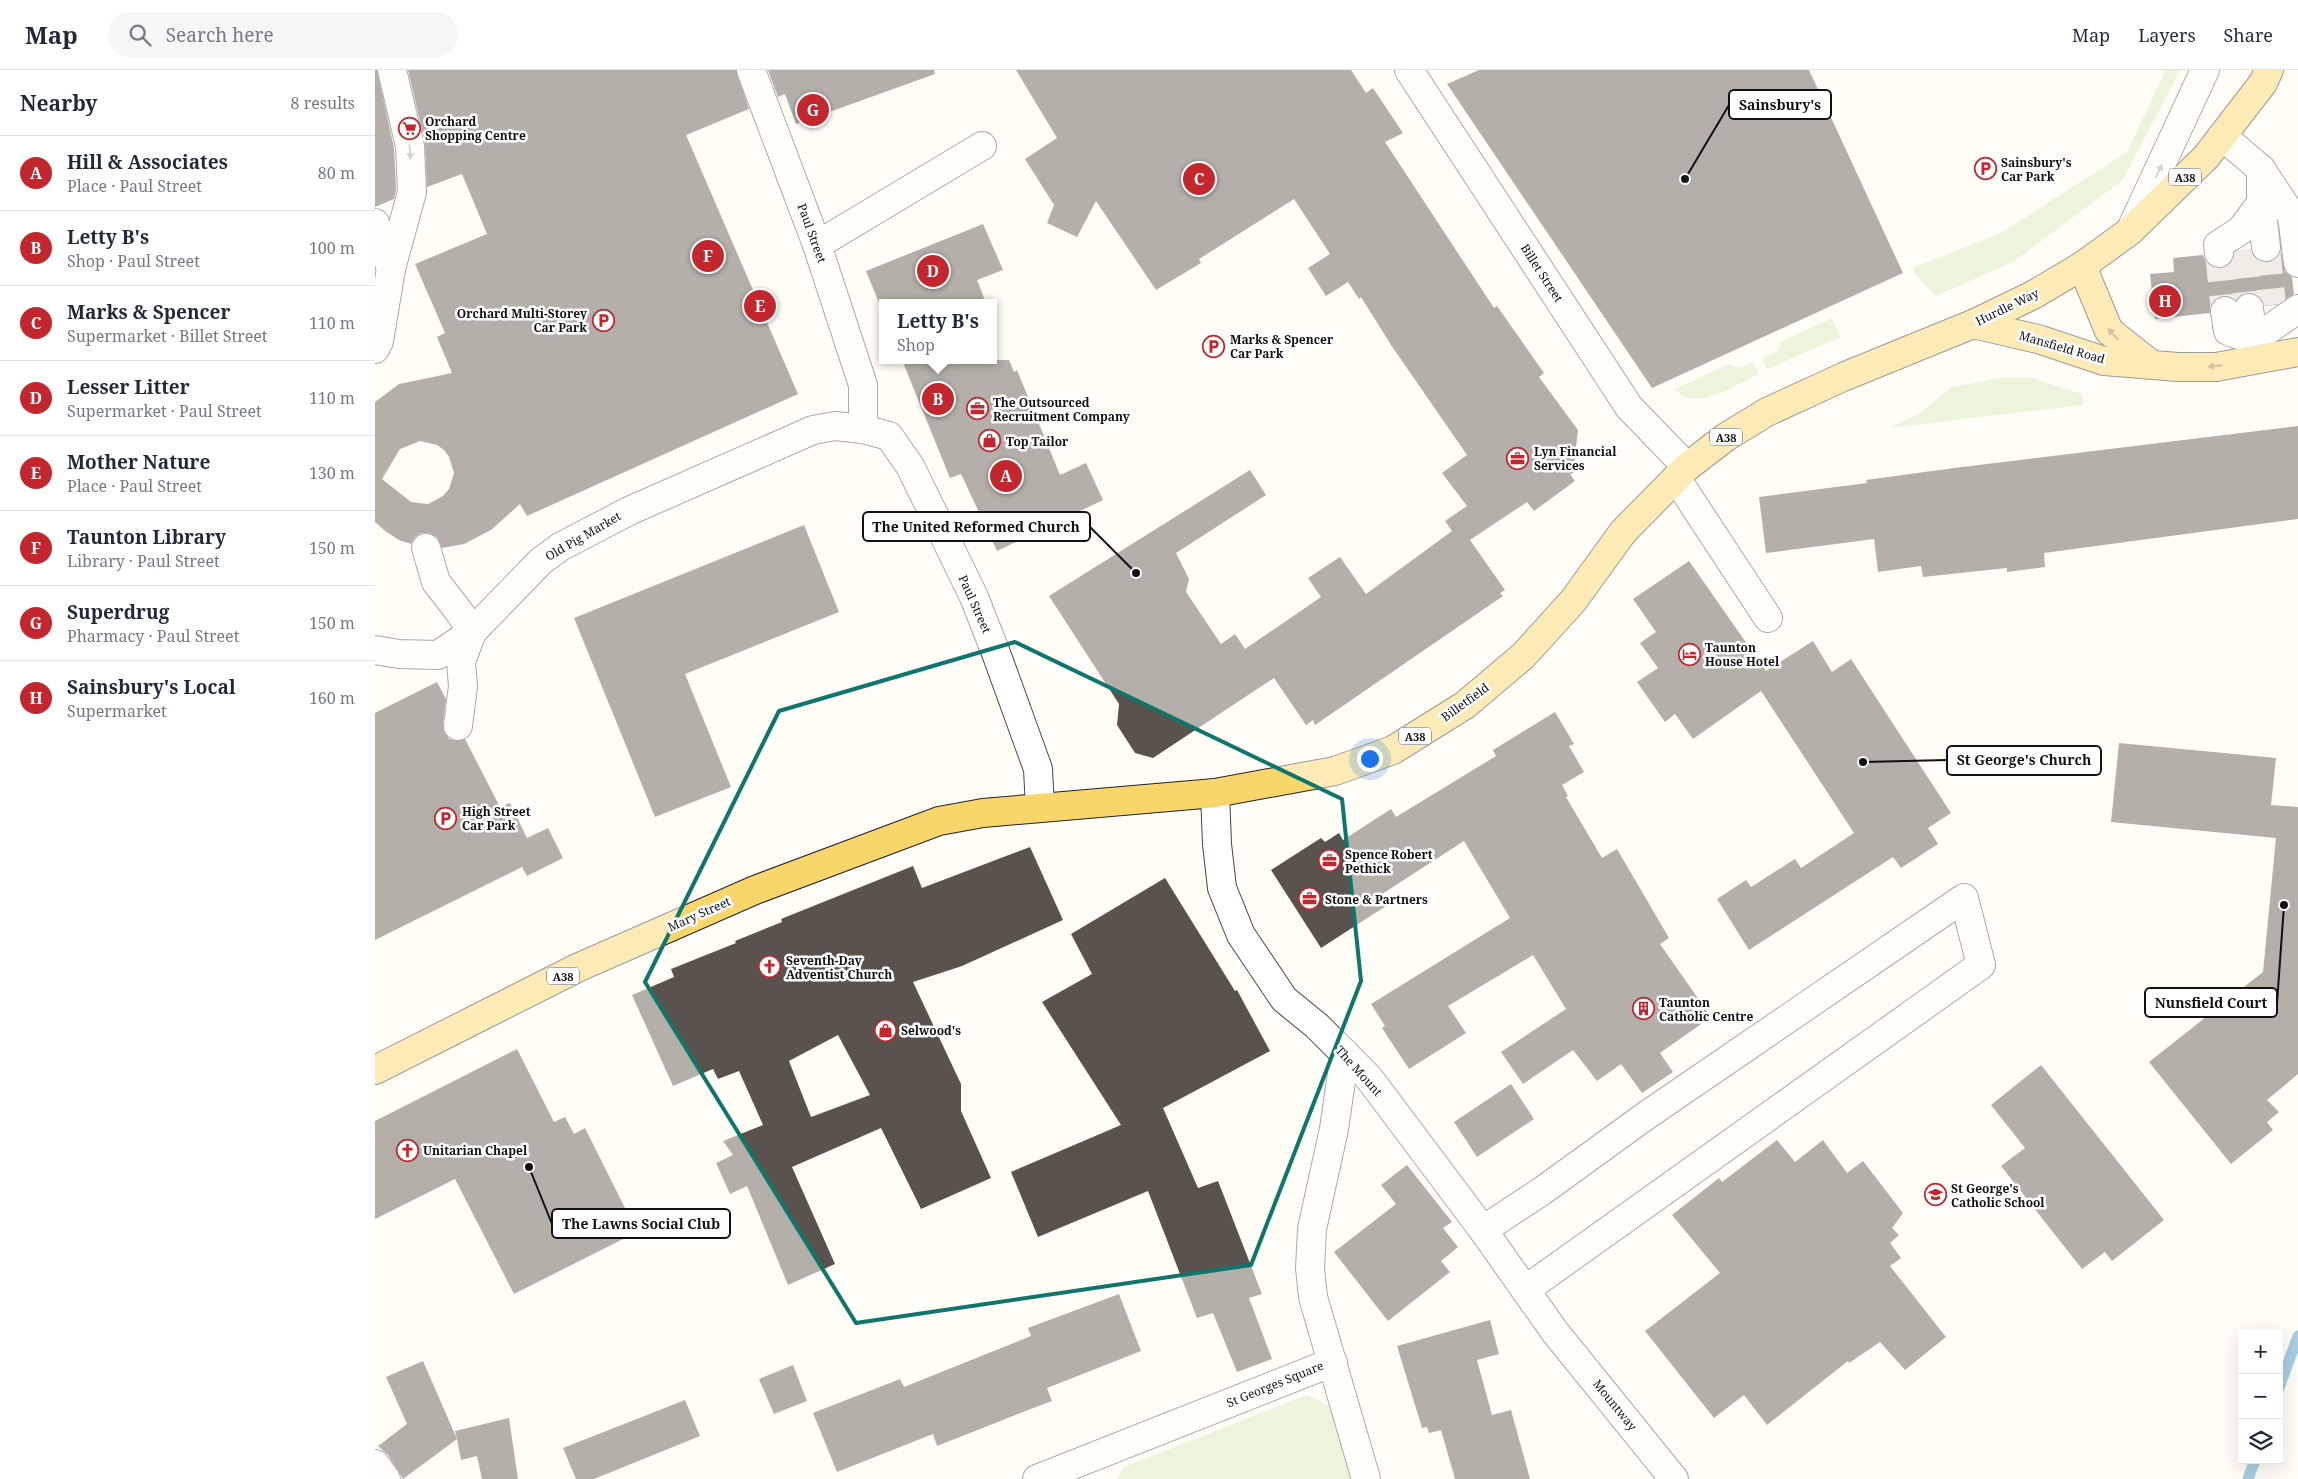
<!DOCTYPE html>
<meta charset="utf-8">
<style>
body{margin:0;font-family:"Noto Serif",serif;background:#f6f6f7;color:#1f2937}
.controls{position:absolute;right:15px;bottom:15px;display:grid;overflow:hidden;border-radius:0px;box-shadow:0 5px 20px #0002}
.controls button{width:45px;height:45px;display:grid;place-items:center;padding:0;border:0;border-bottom:1px solid #e0e1e3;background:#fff;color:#1f2937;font:25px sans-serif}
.you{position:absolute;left:994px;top:688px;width:18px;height:18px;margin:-12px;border:4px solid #fff;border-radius:50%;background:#1a73e8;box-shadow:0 0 0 8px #1a73e833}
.badge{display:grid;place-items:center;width:32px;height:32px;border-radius:50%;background:#c4262e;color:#fff;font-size:16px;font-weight:700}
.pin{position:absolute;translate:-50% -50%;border:2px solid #fff;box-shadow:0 1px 5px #0006}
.popup{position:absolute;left:504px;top:229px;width:118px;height:65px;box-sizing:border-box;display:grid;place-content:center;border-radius:0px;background:#fff;filter:drop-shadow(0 1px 4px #0005);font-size:16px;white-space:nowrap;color:#747a83}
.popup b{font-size:19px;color:#1f2937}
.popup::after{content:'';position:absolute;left:50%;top:100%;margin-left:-10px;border:10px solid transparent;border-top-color:#fff}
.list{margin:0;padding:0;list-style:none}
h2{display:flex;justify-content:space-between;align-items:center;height:65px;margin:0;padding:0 20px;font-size:21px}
h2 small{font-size:16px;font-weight:400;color:#747a83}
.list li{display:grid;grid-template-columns:32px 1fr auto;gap:15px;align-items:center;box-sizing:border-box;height:75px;padding:0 20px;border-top:1px solid #e0e1e3}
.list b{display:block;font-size:19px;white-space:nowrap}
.list p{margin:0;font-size:16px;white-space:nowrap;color:#747a83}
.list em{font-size:16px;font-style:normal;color:#747a83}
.icon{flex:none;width:28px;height:28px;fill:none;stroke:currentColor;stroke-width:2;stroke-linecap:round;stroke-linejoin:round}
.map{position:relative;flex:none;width:1923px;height:1409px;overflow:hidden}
header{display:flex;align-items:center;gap:30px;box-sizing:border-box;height:70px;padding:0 25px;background:#fff;border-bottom:1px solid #e0e1e3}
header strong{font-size:24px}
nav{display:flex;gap:28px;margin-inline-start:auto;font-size:18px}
.search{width:350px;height:45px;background:#f6f6f7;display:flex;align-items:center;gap:12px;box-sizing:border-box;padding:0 18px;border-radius:28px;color:#747a83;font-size:19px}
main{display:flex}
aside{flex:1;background:#fff}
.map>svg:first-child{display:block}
.green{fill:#d5ebbd}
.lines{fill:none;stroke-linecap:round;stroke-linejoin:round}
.stream{stroke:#3f96cf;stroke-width:11}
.building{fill:#5a524d;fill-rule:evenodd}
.minor-tunnel{stroke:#dbdad3;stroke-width:28;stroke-dasharray:28 14;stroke-linecap:butt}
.minor-casing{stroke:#444;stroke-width:30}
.major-casing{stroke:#222;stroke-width:30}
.minor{stroke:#fff;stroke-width:28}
.major{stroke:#f9d66b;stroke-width:28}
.oneway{fill:#a0a0a0}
.oneway2{fill:#917d42}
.marked{fill:none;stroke:#0f766e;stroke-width:4;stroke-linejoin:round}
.labels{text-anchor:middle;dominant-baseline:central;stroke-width:5;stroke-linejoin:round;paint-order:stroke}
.shield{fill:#fff;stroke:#585858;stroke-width:1}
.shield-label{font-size:11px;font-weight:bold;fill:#111}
.poi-label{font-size:12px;font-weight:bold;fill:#111;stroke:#fff;text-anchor:start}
.street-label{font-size:12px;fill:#111;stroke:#fff}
.leader{fill:none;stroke:#111;stroke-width:2}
.callout-dot{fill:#111;stroke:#fff;stroke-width:2}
.callout{fill:#fff;stroke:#111;stroke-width:2}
.callout-label{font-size:14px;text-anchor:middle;font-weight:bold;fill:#111}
</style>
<header>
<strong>Map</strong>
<div class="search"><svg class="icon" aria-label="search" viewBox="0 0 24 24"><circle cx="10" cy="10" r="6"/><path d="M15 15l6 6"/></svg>Search here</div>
<nav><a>Map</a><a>Layers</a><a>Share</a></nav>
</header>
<main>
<aside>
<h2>Nearby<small>8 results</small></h2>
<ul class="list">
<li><span class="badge">A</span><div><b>Hill &amp; Associates</b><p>Place · Paul Street</p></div><em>80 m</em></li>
<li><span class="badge">B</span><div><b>Letty B's</b><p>Shop · Paul Street</p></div><em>100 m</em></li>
<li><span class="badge">C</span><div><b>Marks &amp; Spencer</b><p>Supermarket · Billet Street</p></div><em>110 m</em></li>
<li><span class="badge">D</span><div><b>Lesser Litter</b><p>Supermarket · Paul Street</p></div><em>110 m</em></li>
<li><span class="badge">E</span><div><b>Mother Nature</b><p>Place · Paul Street</p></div><em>130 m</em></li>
<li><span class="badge">F</span><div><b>Taunton Library</b><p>Library · Paul Street</p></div><em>150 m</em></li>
<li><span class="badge">G</span><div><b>Superdrug</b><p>Pharmacy · Paul Street</p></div><em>150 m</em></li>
<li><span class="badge">H</span><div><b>Sainsbury's Local</b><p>Supermarket</p></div><em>160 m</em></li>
</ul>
</aside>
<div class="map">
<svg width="1923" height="1409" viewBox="0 0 1923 1409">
<rect width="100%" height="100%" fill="#fffdf5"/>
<g class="green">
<path d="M1791 0H1805L1748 110 1638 192 1561 226 1541 205 1538 198 1626 163 1752 82Z"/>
<path d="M1457 248 1466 267 1392 299 1387 288 1403 281 1405 272Z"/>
<path d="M1378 292 1383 304C1362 314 1319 344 1300 319L1354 294 1364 298Z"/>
<path d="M1626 308H1657L1707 324 1708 335 1514 358 1545 343 1577 317Z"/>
<path d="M932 1325 955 1336 976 1409H742L749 1397Z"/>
</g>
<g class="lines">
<g class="stream">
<path d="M1904 1318 1923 1266"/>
<path d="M1873 1409 1880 1390"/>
</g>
</g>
<g class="building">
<path d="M0 0H2L19 78 21 120 19 129 0 137Z"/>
<path d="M33 0H361L374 39 311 65 423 324 152 446 145 434 116 460 89 474 67 478 62 467 54 463H46L40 467 36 474 24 470 10 461 0 452V332L24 314 77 303 62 267 70 263 40 194 112 164 87 104 52 117 50 73ZM45 371 62 375 69 380 74 387 79 403 74 419 68 426 53 434 36 432 7 409 25 379Z"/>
<path d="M393 0H559L560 4 421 54 410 24 403 27Z"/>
<path d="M641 0H976L991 23 998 18 1028 63 1010 72 1119 238 1122 236 1169 303 1164 307 1203 360 1198 403 1195 404 1200 411 1159 441 1152 432 1095 470 1130 520 1125 523 1128 526 940 655 938 650 931 655 899 608 778 688 760 683 742 655 744 634 674 526 875 400 891 425 801 483 814 509 811 522 846 574 860 564 870 579 946 527 933 508 965 487 991 524 1077 461 1070 451 1092 436 1067 403 1092 385 1016 275 986 227 984 229 973 212 951 226 933 198 955 184 919 129 824 189 826 193 781 220 721 131 702 167 672 153 679 135 650 89 682 68Z"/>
<path d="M1104 0H1434L1528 203 1277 318 1072 14Z"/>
<path d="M608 154 628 200 602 210 611 233H504L491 201Z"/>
<path d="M1876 179 1879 187 1885 191 1892 193 1901 189 1906 181 1910 202 1917 207 1919 224 1902 235 1889 236 1886 228 1880 223H1872L1865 225 1861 230 1855 226H1847L1840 229 1835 236V243L1780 249 1775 204 1799 202 1798 188 1828 185 1831 192 1838 197 1846 198 1854 195 1858 190 1859 183Z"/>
<path d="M527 290H634L639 302 642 300 685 405 711 393 728 430 622 481 586 404 575 408Z"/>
<path d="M1923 356V449L1669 483 1670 497 1632 502V498L1548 507 1546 496 1503 502 1499 469 1391 483 1384 427 1492 413 1491 410 1579 398Z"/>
<path d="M429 455 464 542 310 604 356 717 280 747 199 548Z"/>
<path d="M1314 491 1391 601 1438 571 1457 602 1476 589 1576 743 1553 758 1563 774 1526 798 1518 787 1374 880 1342 829 1371 810 1376 817 1420 789 1426 798 1479 763 1386 621 1318 669 1300 644 1290 652 1262 612 1283 598 1265 573 1281 562 1258 529Z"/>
<path d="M62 612 71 629 68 654 69 662 74 669 81 671 90 669 125 737 135 733 152 768 173 758 188 788 152 806 147 797 0 870V643Z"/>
<path d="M1180 642 1199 674 1194 676 1209 702 1187 715 1193 726 1191 727 1227 788 1242 779 1294 868 1285 874 1336 947 1285 983 1298 1002 1267 1023 1246 994 1222 1011 1198 980 1148 1014 1126 982 1191 939 1158 885 1073 936 1091 963 1034 999 1007 958 1010 956 996 934 1135 848 1089 771 1004 826 1011 836 946 878 896 800 946 768 950 772 964 763 968 770 1016 739 1021 747 1121 686 1118 680Z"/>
<path d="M1744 673 1901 688 1896 735 1923 737V1004L1892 1030 1904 1042 1892 1052 1898 1060 1856 1094 1774 992 1888 902 1901 768 1736 752Z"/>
<path d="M655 777 688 850 587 896 538 912 586 1014V1041L616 1108 546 1139 506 1058 417 1097 460 1194 413 1215 372 1116 355 1124 341 1093 358 1085 348 1071 388 1055 364 1001 343 1009 338 999 298 1016 257 925 299 907 296 899 361 873 360 871 407 852 406 849 538 796 547 818ZM463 965 495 1025 436 1047 414 991Z"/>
<path d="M790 808 860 921 862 920 895 981 788 1038 823 1118 843 1111 887 1224 874 1228 897 1289 862 1302 838 1243 822 1248 773 1121 663 1167 636 1102 746 1055 667 932 717 904 696 864Z"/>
<path d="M142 979 179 1052 190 1047 199 1064 210 1058 262 1162 139 1224 80 1109 0 1149V1051Z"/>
<path d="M1666 995 1789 1150 1737 1191 1730 1182 1707 1199 1626 1096 1650 1078 1616 1035Z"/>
<path d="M1136 1014 1159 1049 1102 1087 1079 1052Z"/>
<path d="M1402 1070 1420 1092 1448 1070 1472 1103 1488 1091 1528 1143 1517 1158 1524 1165 1515 1173 1526 1188 1515 1196 1571 1267 1530 1300 1505 1272 1474 1293 1473 1291 1392 1355 1369 1325 1339 1348 1270 1261 1345 1203 1297 1145 1344 1108 1347 1112Z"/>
<path d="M1032 1095 1077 1152 1068 1158 1083 1177 1066 1191 1075 1202 1013 1251 959 1182 1021 1134 1006 1115Z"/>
<path d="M744 1224 766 1281 672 1318 677 1331 648 1342 562 1376 558 1364 462 1402 438 1343 525 1309 529 1317 656 1266 653 1258Z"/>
<path d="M1115 1250 1124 1284 1102 1290 1117 1345 1136 1340 1155 1409H1080L1066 1360 1054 1363 1052 1357 1047 1358 1022 1276Z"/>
<path d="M48 1291 82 1369 80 1361 134 1348 143 1409H107L102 1386 86 1390 82 1369 28 1409 13 1385 3 1376 32 1354 11 1307Z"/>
<path d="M418 1295 432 1331 399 1344 384 1309Z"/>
<path d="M310 1330 325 1366 219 1409H201L188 1378Z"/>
</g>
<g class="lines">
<g class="minor-tunnel">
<path d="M1891 177 1897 235"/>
<path d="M1868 180 1874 238"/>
<path d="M1844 183 1850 241"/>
</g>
<defs>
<g id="minor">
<path d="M376 0 442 175 488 315V359"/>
<path d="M1034 0 1254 337 1312 397"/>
<path d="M1886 99 1917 146 1923 193"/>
<path d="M1886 133 1891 177"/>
<path d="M0 153 16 199"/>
<path d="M1757 157 1830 0"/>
<path d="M442 175 607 76"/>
<path d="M1844 183 1843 175 1866 160 1886 133V99L1847 66"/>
<path d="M1874 238 1880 286"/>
<path d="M1850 241 1853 261 1878 270 1923 239"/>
<path d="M0 279 4 271 16 199 37 122 35 76 17 0"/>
<path d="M1301 408 1393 548"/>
<path d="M51 478 61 512 85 543 97 562 86 592 88 616 83 656"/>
<path d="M0 580 24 584 63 585 97 562 166 491 185 477 254 441 438 360 460 356 488 359 514 366 535 396 599 527 621 583 663 699 665 738"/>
<path d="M840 723 842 774 847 818 866 865 909 929 942 956 994 1008 1108 1160 1180 1262 1299 1409"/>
<path d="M970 983 959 1059 937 1159 935 1198 938 1227 991 1409"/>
<path d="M1108 1160 1167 1121 1272 1045 1589 828 1606 895 1150 1220"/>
<path d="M0 1394 11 1409"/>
<path d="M662 1409 958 1292"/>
</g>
<g id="major">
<path d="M1707 196 1734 261 1776 294"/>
<path d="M1598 254 1663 269 1729 291 1803 297H1841L1923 282"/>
<path d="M0 1000 202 898 380 820 564 751 608 743 840 723 960 701 1018 680 1090 635 1148 586 1198 531 1248 462 1312 397 1351 367 1392 342 1468 307 1598 254 1658 225 1707 196 1755 161 1831 87 1888 13 1894 0"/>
</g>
</defs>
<use href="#minor" class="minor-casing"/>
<use href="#major" class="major-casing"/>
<use href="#minor" class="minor"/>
<use href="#major" class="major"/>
</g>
<defs><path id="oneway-solid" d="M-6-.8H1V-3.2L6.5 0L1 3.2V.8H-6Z" transform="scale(1.25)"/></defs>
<g class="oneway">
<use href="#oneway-solid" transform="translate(35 82) rotate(86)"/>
<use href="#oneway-solid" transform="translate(1784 101) rotate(-64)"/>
</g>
<g class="oneway2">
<use href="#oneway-solid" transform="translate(1738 264) rotate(-133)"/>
<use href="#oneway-solid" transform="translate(1840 296) rotate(175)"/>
</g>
<path d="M0 0H1923V1409H0ZM640 572 967 729 986 911 876 1195 481 1253 270 912 404 641Z" fill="#fffdf5" fill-opacity=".55" fill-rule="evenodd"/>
<path class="marked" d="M640 572 967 729 986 911 876 1195 481 1253 270 912 404 641Z"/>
<defs>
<symbol id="supermarket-ring" viewBox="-11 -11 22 22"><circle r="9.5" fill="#fff" stroke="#c4262e" stroke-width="1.5"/><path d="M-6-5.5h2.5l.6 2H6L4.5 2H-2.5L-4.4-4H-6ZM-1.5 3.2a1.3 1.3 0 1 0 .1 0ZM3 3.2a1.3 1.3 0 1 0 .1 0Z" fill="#c4262e"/></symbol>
<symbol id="parking-ring" viewBox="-11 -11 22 22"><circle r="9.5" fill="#fff" stroke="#c4262e" stroke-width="1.5"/><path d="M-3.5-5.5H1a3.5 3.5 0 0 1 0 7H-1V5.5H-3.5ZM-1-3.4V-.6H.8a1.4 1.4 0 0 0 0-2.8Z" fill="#c4262e"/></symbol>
<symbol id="office-ring" viewBox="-11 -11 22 22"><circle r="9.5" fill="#fff" stroke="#c4262e" stroke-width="1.5"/><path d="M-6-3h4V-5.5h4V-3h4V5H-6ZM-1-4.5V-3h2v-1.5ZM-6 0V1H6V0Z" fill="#c4262e"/></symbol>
<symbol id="shop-ring" viewBox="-11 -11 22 22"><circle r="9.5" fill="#fff" stroke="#c4262e" stroke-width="1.5"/><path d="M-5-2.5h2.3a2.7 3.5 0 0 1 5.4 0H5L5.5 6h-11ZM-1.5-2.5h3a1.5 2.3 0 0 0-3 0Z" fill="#c4262e"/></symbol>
<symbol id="hotel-ring" viewBox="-11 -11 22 22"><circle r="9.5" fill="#fff" stroke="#c4262e" stroke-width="1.5"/><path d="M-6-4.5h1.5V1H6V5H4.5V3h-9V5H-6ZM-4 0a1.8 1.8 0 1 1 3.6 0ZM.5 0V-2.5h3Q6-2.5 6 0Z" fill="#c4262e"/></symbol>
<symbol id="church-ring" viewBox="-11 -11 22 22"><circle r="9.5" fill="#fff" stroke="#c4262e" stroke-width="1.5"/><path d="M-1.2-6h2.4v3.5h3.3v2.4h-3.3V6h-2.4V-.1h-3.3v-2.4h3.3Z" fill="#c4262e"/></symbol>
<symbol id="building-ring" viewBox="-11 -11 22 22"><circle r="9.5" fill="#fff" stroke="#c4262e" stroke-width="1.5"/><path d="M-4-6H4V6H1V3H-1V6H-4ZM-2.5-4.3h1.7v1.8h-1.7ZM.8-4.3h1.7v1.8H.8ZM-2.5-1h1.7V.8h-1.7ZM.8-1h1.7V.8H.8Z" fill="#c4262e"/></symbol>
<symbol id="school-ring" viewBox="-11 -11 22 22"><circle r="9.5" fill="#fff" stroke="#c4262e" stroke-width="1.5"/><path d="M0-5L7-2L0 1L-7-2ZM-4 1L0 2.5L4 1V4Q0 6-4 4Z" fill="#c4262e"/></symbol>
</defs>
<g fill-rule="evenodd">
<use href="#supermarket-ring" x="22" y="46" width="25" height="25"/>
<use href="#parking-ring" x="1598" y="86" width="25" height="25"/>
<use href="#parking-ring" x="216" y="238" width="25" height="25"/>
<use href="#parking-ring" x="826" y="264" width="25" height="25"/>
<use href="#office-ring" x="590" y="326" width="25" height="25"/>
<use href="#shop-ring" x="602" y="358" width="25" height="25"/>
<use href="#office-ring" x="1130" y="376" width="25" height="25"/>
<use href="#hotel-ring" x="1302" y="572" width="25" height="25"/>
<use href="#parking-ring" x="58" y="736" width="25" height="25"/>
<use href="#office-ring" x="942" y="778" width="25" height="25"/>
<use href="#office-ring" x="922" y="816" width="25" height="25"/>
<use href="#church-ring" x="382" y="884" width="25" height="25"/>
<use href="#building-ring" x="1256" y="926" width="25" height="25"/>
<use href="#shop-ring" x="498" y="948" width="25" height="25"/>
<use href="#church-ring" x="20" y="1068" width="25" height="25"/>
<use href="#school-ring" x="1548" y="1112" width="25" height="25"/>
</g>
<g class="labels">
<g class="shield">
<rect x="1794" y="98.5" width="32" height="17" rx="4"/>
<rect x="1335" y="358.5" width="32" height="17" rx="4"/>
<rect x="1024" y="657.5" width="32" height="17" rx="4"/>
<rect x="172" y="897.5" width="32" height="17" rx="4"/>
</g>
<g class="shield-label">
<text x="1810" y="107">A38</text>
<text x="1351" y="367">A38</text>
<text x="1040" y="666">A38</text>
<text x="188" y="906">A38</text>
</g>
<g class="poi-label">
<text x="50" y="51">Orchard<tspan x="50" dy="14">Shopping Centre</tspan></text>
<text x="1626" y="92">Sainsbury's<tspan x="1626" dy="14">Car Park</tspan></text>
<text x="212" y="243" text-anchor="end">Orchard Multi-Storey<tspan x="212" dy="14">Car Park</tspan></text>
<text x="855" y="269">Marks &amp; Spencer<tspan x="855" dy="14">Car Park</tspan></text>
<text x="618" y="332">The Outsourced<tspan x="618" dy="14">Recruitment Company</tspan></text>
<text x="631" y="371">Top Tailor</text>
<text x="1159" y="381">Lyn Financial<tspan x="1159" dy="14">Services</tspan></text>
<text x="1330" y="577">Taunton<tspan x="1330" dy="14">House Hotel</tspan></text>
<text x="87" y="741">High Street<tspan x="87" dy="14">Car Park</tspan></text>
<text x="970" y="784">Spence Robert<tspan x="970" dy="14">Pethick</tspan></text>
<text x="950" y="829">Stone &amp; Partners</text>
<text x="411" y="890">Seventh-Day<tspan x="411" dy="14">Adventist Church</tspan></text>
<text x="1284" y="932">Taunton<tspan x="1284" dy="14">Catholic Centre</tspan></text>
<text x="526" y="960">Selwood's</text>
<text x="48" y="1080">Unitarian Chapel</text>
<text x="1576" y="1118">St George's<tspan x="1576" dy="14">Catholic School</tspan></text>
</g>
<g class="street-label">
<text transform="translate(437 163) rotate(70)">Paul Street</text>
<text transform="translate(1167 203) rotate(57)">Billet Street</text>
<text transform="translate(1632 237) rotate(-26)">Hurdle Way</text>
<text transform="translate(1687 277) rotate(16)">Mansfield Road</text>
<text transform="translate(208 466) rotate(-30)">Old Pig Market</text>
<text transform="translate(600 534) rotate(66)">Paul Street</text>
<text transform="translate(1090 632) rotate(-36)">Billetfield</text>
<text transform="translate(324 844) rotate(-24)">Mary Street</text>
<text transform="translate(984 1001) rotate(48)">The Mount</text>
<text transform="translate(900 1314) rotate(-22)">St Georges Square</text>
<text transform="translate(1240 1335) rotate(51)">Mountway</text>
</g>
</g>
<path class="leader" d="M1310 109L1354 35M761 503L715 457M1488 692L1572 690M1909 835L1902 933M154 1097L177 1154"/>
<g class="callout-dot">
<circle cx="1310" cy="109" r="5"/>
<circle cx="761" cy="503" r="5"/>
<circle cx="1488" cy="692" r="5"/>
<circle cx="1909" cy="835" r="5"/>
<circle cx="154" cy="1097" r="5"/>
</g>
<g class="callout">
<rect x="1354" y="20" width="102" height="29" rx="5"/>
<rect x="488" y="442" width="227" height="29" rx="5"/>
<rect x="1572" y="676" width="154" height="29" rx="5"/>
<rect x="1770" y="918" width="132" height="29" rx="5"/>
<rect x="177" y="1139" width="178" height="29" rx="5"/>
</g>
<g class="callout-label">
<text x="1405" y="40">Sainsbury's</text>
<text x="601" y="462">The United Reformed Church</text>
<text x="1649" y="695">St George's Church</text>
<text x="1836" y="938">Nunsfield Court</text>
<text x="266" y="1159">The Lawns Social Club</text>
</g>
</svg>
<div class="controls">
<button>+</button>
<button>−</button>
<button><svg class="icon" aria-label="layers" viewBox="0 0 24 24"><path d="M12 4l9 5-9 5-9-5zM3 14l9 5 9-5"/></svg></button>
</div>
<div class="you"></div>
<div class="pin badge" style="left:631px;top:406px">A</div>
<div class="pin badge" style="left:563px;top:329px">B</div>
<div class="popup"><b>Letty B's</b>Shop</div>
<div class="pin badge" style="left:824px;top:109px">C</div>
<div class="pin badge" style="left:558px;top:201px">D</div>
<div class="pin badge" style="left:385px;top:236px">E</div>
<div class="pin badge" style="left:333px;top:186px">F</div>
<div class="pin badge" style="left:438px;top:40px">G</div>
<div class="pin badge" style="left:1790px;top:231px">H</div>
</div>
</main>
